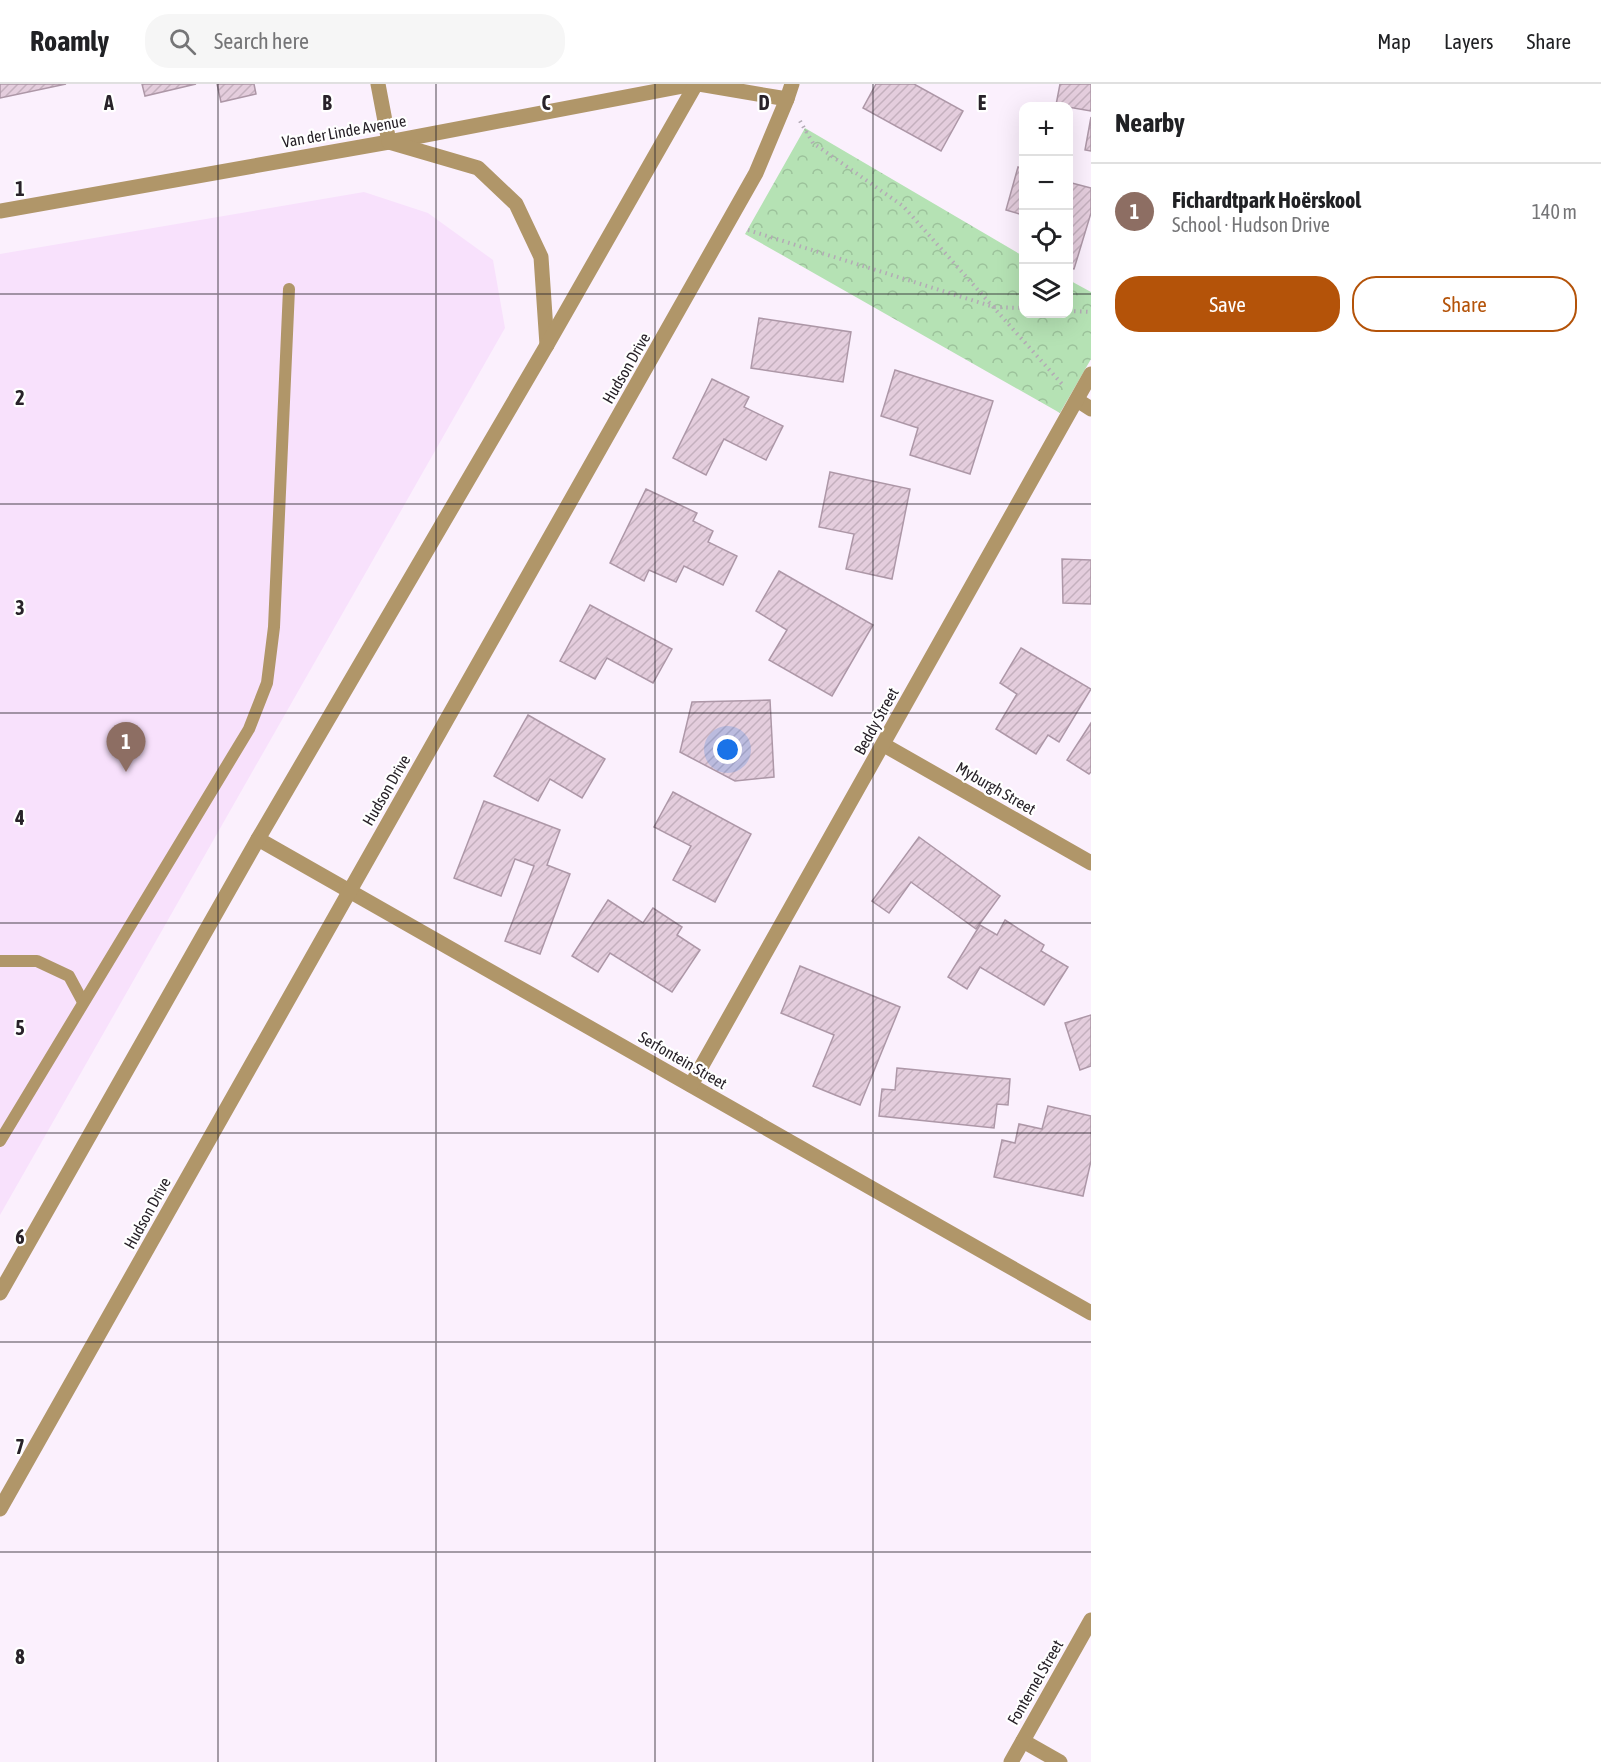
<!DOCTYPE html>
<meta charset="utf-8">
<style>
body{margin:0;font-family:"Asap Condensed",sans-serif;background:#f6f6f6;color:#202124}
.controls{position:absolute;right:18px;top:18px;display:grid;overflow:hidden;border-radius:12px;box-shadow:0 6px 24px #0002}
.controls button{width:54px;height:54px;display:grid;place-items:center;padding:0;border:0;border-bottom:2px solid #e0e0e0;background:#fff;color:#202124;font:30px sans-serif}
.you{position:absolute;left:728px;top:666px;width:21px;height:21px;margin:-15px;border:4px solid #fff;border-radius:50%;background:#1a73e8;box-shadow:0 0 0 9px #1a73e833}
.badge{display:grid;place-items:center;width:39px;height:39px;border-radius:50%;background:#b45309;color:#fff;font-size:20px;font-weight:700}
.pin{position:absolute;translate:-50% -50px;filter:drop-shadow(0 2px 3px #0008)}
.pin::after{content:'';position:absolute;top:32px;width:21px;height:18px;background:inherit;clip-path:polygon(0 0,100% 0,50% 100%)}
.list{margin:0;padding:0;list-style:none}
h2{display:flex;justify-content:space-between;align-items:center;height:78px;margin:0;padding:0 24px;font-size:26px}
h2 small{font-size:20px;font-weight:400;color:#757577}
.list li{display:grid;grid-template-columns:39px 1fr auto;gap:18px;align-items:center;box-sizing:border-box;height:96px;padding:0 24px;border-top:2px solid #e0e0e0}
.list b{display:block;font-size:22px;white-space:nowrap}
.list p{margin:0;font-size:20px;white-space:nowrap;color:#757577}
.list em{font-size:20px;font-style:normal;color:#757577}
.actions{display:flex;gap:12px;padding:18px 24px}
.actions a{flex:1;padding:14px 0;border:2px solid #b45309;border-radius:24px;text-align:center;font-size:21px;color:#b45309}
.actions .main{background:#b45309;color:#fff}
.icon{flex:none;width:33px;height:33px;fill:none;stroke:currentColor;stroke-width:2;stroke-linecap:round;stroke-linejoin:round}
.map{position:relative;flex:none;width:1091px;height:1678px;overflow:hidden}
header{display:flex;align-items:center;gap:36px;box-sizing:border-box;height:84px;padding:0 30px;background:#fff;border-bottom:2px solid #e0e0e0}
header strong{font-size:28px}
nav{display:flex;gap:33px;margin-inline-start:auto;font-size:21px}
.search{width:420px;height:54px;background:#f6f6f6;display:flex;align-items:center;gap:15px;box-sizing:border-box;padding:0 21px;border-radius:24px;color:#757577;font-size:22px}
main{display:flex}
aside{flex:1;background:#fff}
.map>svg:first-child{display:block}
.built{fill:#f8e1fc}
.forest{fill:url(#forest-crowns)}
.building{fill:url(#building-hatch);stroke:#ad97a7;stroke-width:1.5}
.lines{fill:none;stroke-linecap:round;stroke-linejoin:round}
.path{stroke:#b3aab5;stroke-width:4;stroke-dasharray:1.5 4.5;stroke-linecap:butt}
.service{stroke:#b09669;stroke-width:12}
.minor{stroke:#b09669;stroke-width:15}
.tertiary{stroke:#b09669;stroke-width:15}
.grid{fill:none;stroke:#282229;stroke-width:1.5;stroke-opacity:0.55}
.labels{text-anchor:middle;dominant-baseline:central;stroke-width:4.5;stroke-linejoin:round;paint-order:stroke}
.street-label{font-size:16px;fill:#282229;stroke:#fff}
.grid-label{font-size:20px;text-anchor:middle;font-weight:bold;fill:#282229;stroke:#fff;stroke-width:4.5;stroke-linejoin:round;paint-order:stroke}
</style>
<header>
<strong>Roamly</strong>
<div class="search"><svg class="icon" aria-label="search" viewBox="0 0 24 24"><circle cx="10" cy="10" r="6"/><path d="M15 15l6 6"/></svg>Search here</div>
<nav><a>Map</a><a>Layers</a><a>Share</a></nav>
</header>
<main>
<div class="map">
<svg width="1091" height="1678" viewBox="0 0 1091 1678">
<defs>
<pattern id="forest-crowns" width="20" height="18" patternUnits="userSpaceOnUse" patternTransform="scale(1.5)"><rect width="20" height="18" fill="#b5e2b4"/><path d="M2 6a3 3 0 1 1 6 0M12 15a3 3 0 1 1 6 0" fill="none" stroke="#9cc29b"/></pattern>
<pattern id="building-hatch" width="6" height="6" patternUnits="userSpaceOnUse" patternTransform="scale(1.5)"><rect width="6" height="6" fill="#e4cddd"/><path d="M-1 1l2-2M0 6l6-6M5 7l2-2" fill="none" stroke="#c4b0be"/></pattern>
</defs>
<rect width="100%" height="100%" fill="#fbf0fd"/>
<path class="built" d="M364 108 428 129 493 176 505 244 0 1131V170Z"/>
<path class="forest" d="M805 44 1023 172V230H1068L1069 196 1091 208V275L1060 329 745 150Z"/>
<g class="building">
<path d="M0 0H66L0 14Z"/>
<path d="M142 0H196L145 12Z"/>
<path d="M217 0H254L256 10 221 18Z"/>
<path d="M876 0H914L963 27 941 67 863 24Z"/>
<path d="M1060 0H1091V27L1056 21Z"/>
<path d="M1091 33V67L1085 66Z"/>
<path d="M1018 83 1023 85V131L1006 126Z"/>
<path d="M1068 98 1091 104V129L1074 185 1068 184Z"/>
<path d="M759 234 851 248 843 298 751 284Z"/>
<path d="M895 286 993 317 970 390 910 371 918 344 881 332Z"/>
<path d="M712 295 749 313 744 323 783 342 766 376 724 355 706 391 673 374Z"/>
<path d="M830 388 910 405 892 495 846 485 854 450 819 443Z"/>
<path d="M646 405 697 429 693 437 713 447 708 458 737 472 723 501 684 482 676 498 649 486 644 497 610 479Z"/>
<path d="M1062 475 1091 476V520L1063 519Z"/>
<path d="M779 487 873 541 832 612 769 576 787 546 756 527Z"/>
<path d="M590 521 672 565 653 599 607 574 595 595 560 577Z"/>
<path d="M1021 564 1091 605 1059 658 1048 651 1036 670 996 645 1017 610 1000 599Z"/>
<path d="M770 616 774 693 735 697 680 668 692 618Z"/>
<path d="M528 631 605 675 582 714 550 695 538 717 494 692Z"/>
<path d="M1091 639V688L1089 690 1067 676Z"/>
<path d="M673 708 751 750 715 818 673 796 691 762 654 743Z"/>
<path d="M484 717 560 746 547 781 570 790 540 870 505 857 534 782 515 775 501 812 454 794Z"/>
<path d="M919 753 1000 812 976 845 911 798 889 829 872 817Z"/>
<path d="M608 816 643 839 653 824 682 843 677 851 700 866 672 908 610 869 598 888 572 872Z"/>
<path d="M1005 836 1044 861 1041 867 1068 883 1044 921 980 883 967 905 948 893 980 841 997 851Z"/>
<path d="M800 882 900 923 860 1021 813 1002 834 951 781 929Z"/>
<path d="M1091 931V982L1080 986 1065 939Z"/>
<path d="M897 984 1010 995 1008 1021 997 1020 994 1044 879 1032 882 1005 895 1006Z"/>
<path d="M1048 1022 1091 1032V1077L1083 1112 994 1093 1002 1056 1015 1059 1019 1040 1042 1045Z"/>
</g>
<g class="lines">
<g class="path">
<path d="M800 37 813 59 903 122 1062 300"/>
<path d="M748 146 994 223 1023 224"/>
<path d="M1068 227 1091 228"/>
</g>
<g class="service">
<path d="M0 877H37L69 892 83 918"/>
<path d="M0 1057 249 645 267 599 274 543 289 205"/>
</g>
<g class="minor">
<path d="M378 0 389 58"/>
<path d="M699 0 787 15"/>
<path d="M0 127 389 58 694 0"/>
<path d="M1077 316 1091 325"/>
<path d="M884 661 1091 779"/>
<path d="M258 755 1091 1229"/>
<path d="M691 1001 1091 290"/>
<path d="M1023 1657 1060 1678"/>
<path d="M1011 1678 1091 1536"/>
</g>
<g class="tertiary">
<path d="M389 58 478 84 516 120 541 173 547 261"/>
<path d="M0 1209 258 755 547 261 696 0"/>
<path d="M0 1425 756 89 787 15 792 0"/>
</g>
</g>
<path class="grid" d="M218 0V1678M436 0V1678M655 0V1678M873 0V1678M0 210H1023M1068 210H1091M0 420H1091M0 629H1091M0 839H1091M0 1049H1091M0 1258H1091M0 1468H1091"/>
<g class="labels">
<g class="street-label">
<text transform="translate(344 47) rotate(-10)">Van der Linde Avenue</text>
<text transform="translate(626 284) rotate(-60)">Hudson Drive</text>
<text transform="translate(876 637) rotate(-61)">Beddy Street</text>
<text transform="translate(996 704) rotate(30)">Myburgh Street</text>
<text transform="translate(386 706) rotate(-60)">Hudson Drive</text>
<text transform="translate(683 976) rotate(30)">Serfontein Street</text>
<text transform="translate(147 1129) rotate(-61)">Hudson Drive</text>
<text transform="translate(1035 1598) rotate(-60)">Fonternel Street</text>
</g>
</g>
<g class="grid-label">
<text x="109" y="26">A</text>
<text x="327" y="26">B</text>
<text x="546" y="26">C</text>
<text x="764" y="26">D</text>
<text x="982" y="26">E</text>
<text x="20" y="112">1</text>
<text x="20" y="321">2</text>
<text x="20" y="531">3</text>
<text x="20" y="741">4</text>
<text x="20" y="951">5</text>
<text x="20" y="1160">6</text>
<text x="20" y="1370">7</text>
<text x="20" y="1580">8</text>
</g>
</svg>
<div class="controls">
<button>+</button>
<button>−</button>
<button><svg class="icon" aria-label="locate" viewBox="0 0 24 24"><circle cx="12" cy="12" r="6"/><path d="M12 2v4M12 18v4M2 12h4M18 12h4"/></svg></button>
<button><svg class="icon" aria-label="layers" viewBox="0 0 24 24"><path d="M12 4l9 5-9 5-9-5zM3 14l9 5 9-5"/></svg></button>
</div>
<div class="you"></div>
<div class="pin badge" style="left:126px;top:688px;background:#8d6e63">1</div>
</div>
<aside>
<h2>Nearby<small></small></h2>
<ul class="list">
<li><span class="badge" style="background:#8d6e63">1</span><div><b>Fichardtpark Hoërskool</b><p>School · Hudson Drive</p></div><em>140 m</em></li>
</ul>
<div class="actions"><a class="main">Save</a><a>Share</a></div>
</aside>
</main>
